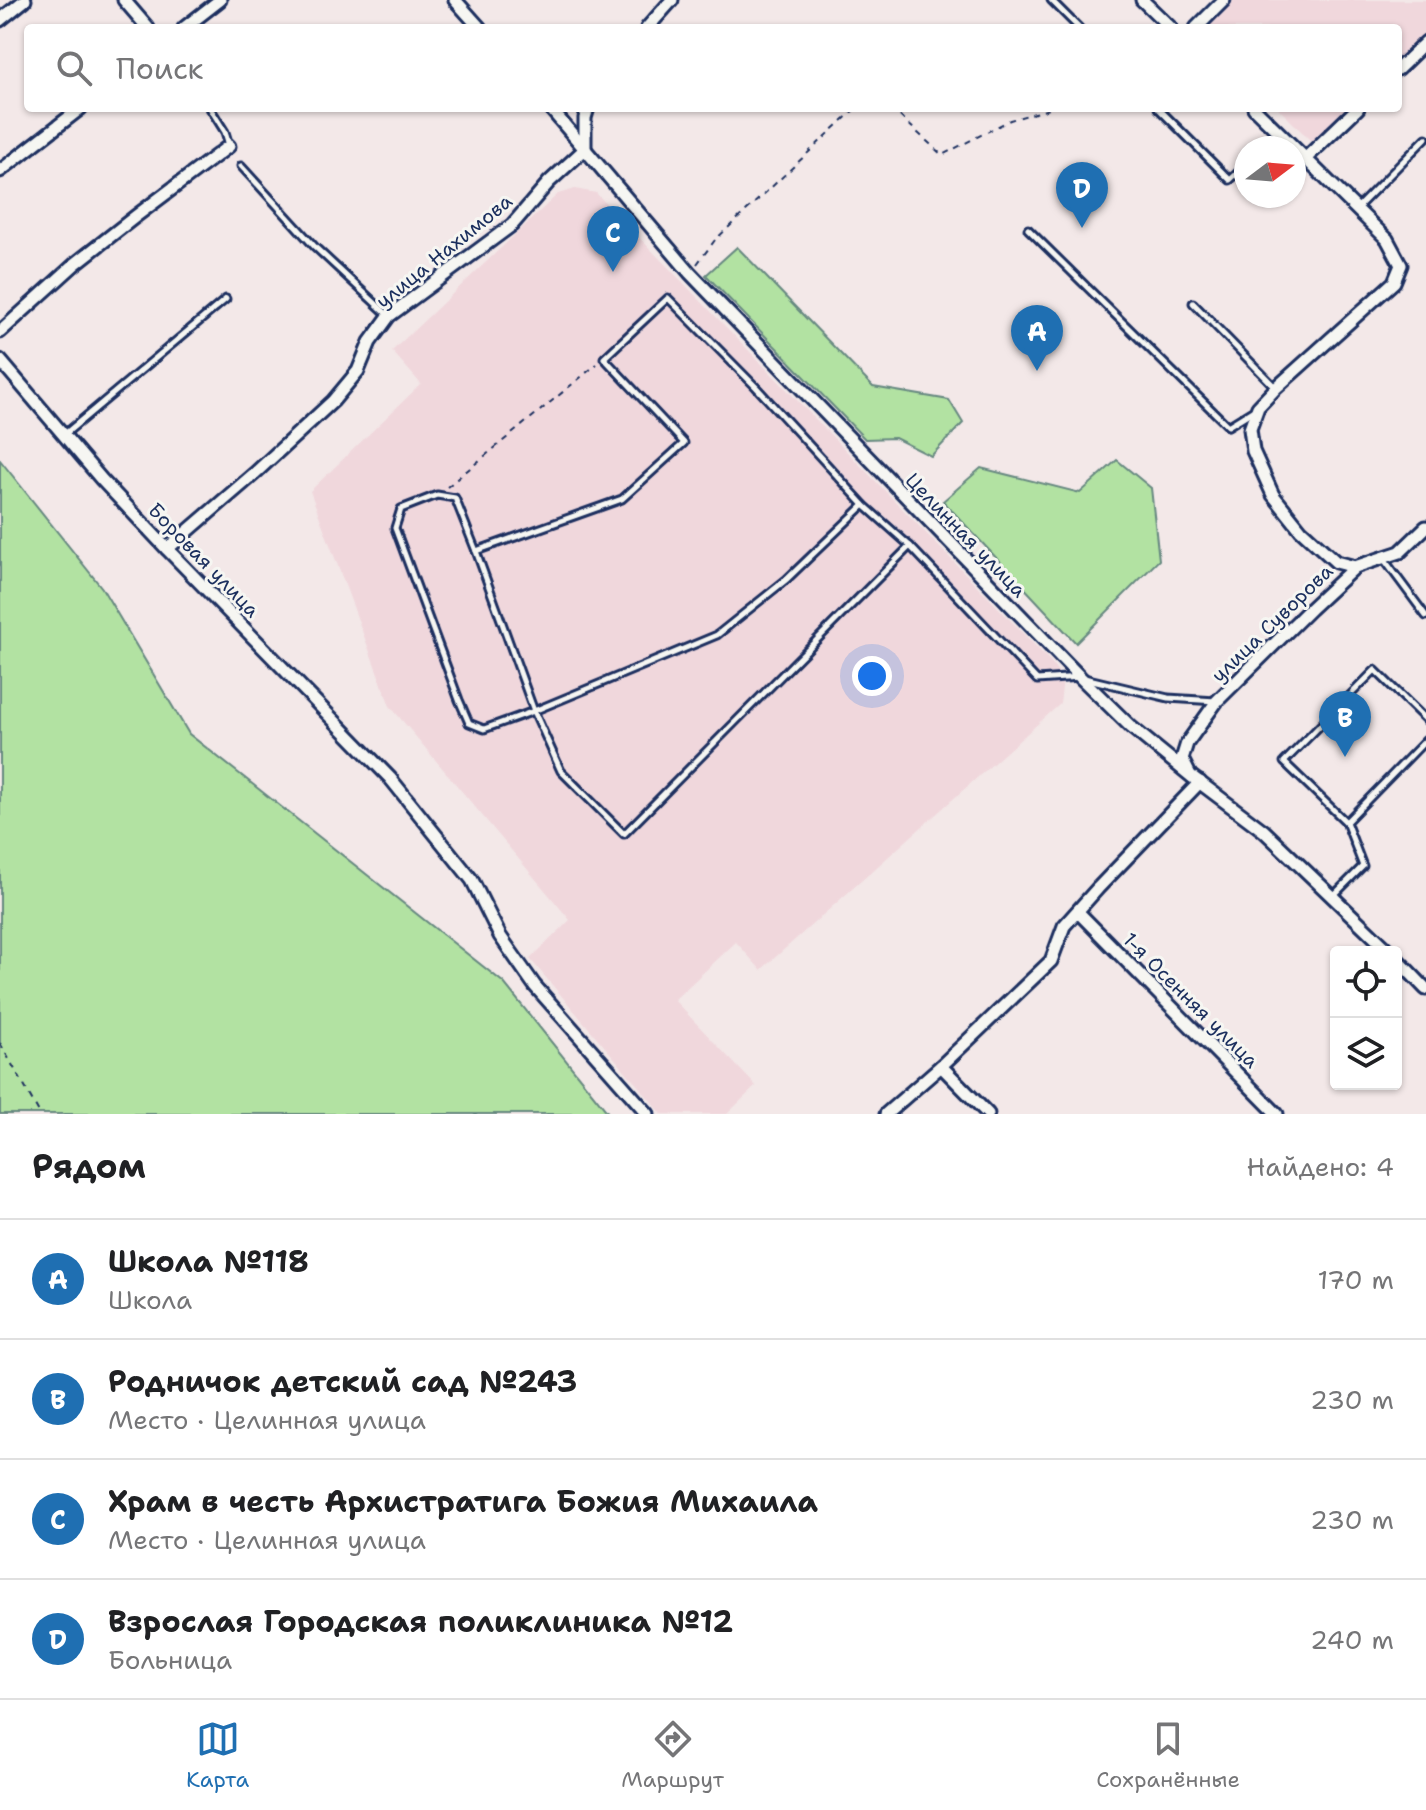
<!DOCTYPE html>
<html lang="ru">
<meta charset="utf-8">
<style>
body{margin:0;font-family:"Shantell Sans",sans-serif;background:#f2f2f2;color:#202124}
.controls{position:absolute;right:24px;bottom:24px;display:grid;overflow:hidden;border-radius:8px;box-shadow:0 2px 6px #0004}
.controls button{width:72px;height:72px;display:grid;place-items:center;padding:0;border:0;border-bottom:2px solid #e0e0e0;background:#fff;color:#202124;font:40px sans-serif}
.compass{position:absolute;left:1234px;top:136px;width:72px;height:72px;border-radius:50%;background:#fff;box-shadow:0 2px 6px #0004;rotate:74deg}
.you{position:absolute;left:872px;top:676px;width:28px;height:28px;margin:-20px;border:6px solid #fff;border-radius:50%;background:#1a73e8;box-shadow:0 0 0 12px #1a73e833}
.badge{display:grid;place-items:center;width:52px;height:52px;border-radius:50%;background:#1f6fb2;color:#fff;font-size:26px;font-weight:700}
.pin{position:absolute;translate:-50% -66px;filter:drop-shadow(0 2px 4px #0008)}
.pin::after{content:'';position:absolute;top:42px;width:28px;height:24px;background:inherit;clip-path:polygon(0 0,100% 0,50% 100%)}
.list{margin:0;padding:0;list-style:none}
h2{display:flex;justify-content:space-between;align-items:center;height:104px;margin:0;padding:0 32px;font-size:34px}
h2 small{font-size:26px;font-weight:400;color:#757577}
.list li{display:grid;grid-template-columns:52px 1fr auto;gap:24px;align-items:center;box-sizing:border-box;height:120px;padding:0 32px;border-top:2px solid #e0e0e0}
.list b{display:block;font-size:30px;white-space:nowrap}
.list p{margin:0;font-size:26px;white-space:nowrap;color:#757577}
.list em{font-size:26px;font-style:normal;color:#757577}
.icon{flex:none;width:44px;height:44px;fill:none;stroke:currentColor;stroke-width:2;stroke-linecap:round;stroke-linejoin:round}
.map{position:relative;flex:none;width:1426px;height:1114px;overflow:hidden}
.search{position:absolute;background:#fff;box-shadow:0 2px 6px #0004;left:24px;right:24px;top:24px;height:88px;display:flex;align-items:center;gap:20px;box-sizing:border-box;padding:0 28px;border-radius:8px;color:#757577;font-size:30px}
.sheet{height:584px;background:#fff}
nav{display:flex;justify-content:space-around;align-items:center;box-sizing:border-box;height:112px;border-top:2px solid #e0e0e0;background:#fff;font-size:22px;color:#757577}
nav a{display:grid;justify-items:center;gap:4px}
nav .on{color:#1f6fb2}
.map>svg:first-child{display:block}
.built{fill:#f0d7dc}
.green{fill:#b2e2a2;stroke:#668880;stroke-width:2}
.lines{fill:none;stroke-linecap:round;stroke-linejoin:round}
.service-casing{stroke:#1b2f5e;stroke-width:11}
.minor-casing{stroke:#1b2f5e;stroke-width:17}
.path{stroke:#1b2f5e;stroke-width:2;stroke-dasharray:6 6;stroke-linecap:butt}
.service{stroke:#f6f6f2;stroke-width:5}
.minor{stroke:#f6f6f2;stroke-width:11}
.labels{text-anchor:middle;dominant-baseline:central;stroke-width:6;stroke-linejoin:round;paint-order:stroke}
.street-label{font-size:20px;fill:#1b2f5e;stroke:#f6f6f2}
</style>
<div class="map">
<svg width="1426" height="1114" viewBox="0 0 1426 1114">
<rect width="100%" height="100%" fill="#f3e8e8"/>
<filter id="ink" filterUnits="userSpaceOnUse"><feTurbulence type="fractalNoise" baseFrequency=".0125" numOctaves="2"/><feDisplacementMap in="SourceGraphic" scale="16" xChannelSelector="R" yChannelSelector="G"/><feConvolveMatrix kernelMatrix="1 2 1 2 8 2 1 2 1" color-interpolation-filters="sRGB"/></filter>
<g filter="url(#ink)">
<g class="built">
<path d="M1234 0H1426V35L1398 62V28H1206Z"/>
<path d="M1278 108H1350L1313 143Z"/>
<path d="M575 189 596 193 1051 662 1063 679 1060 704 761 970 736 942 674 1000 756 1086 727 1114H662L530 959 570 920 390 706 310 491 421 384 392 351 558 194Z"/>
</g>
<g class="green">
<path d="M737 247 873 387 949 400 963 423 931 456 895 438 865 439 706 275Z"/>
<path d="M0 460 102 588 189 734 504 983 609 1114H0Z"/>
<path d="M1117 460 1151 488 1159 560 1076 643 943 501 981 468 1080 493Z"/>
</g>
<g class="lines">
<defs>
<g id="service">
<path d="M1051 0 1079 28"/>
<path d="M210 108 225 132 229 145"/>
<path d="M1158 108 1230 180 1246 165"/>
<path d="M1263 148 1278 133"/>
<path d="M241 166 315 247 388 315"/>
<path d="M1357 208 1426 138"/>
<path d="M1028 229 1228 426 1254 410"/>
<path d="M1193 303 1276 388"/>
<path d="M65 434 226 299"/>
<path d="M864 505 787 579 717 635 534 711 484 729 469 723 459 700 395 528 401 509 437 495 455 498 476 551 534 711 561 771 624 834 910 546"/>
<path d="M476 551 622 499 684 443 604 358 668 298 756 387 864 505 910 546 1037 680 1080 677 1168 698 1216 701"/>
<path d="M1383 558 1426 616"/>
<path d="M1346 822 1426 740"/>
<path d="M1333 896 1363 866 1346 822 1284 762 1375 670 1426 720"/>
</g>
<g id="minor">
<path d="M124 0 148 28"/>
<path d="M455 0 480 28"/>
<path d="M1142 0 1171 28"/>
<path d="M0 20 25 0"/>
<path d="M184 28 220 0"/>
<path d="M647 28 672 0"/>
<path d="M1196 28 1224 0"/>
<path d="M1398 69 1426 42"/>
<path d="M550 108 690 273 1080 677 1131 727 1191 776 1264 831 1390 952"/>
<path d="M1254 108 1387 239 1401 265 1394 282 1276 388 1258 407 1250 429 1253 451 1273 495 1301 530 1336 562 1355 567"/>
<path d="M1306 158 1358 108"/>
<path d="M0 171 81 108"/>
<path d="M0 332 75 264 136 216 229 146"/>
<path d="M0 360 102 480 167 549 390 778 472 880 500 936 535 986 648 1114"/>
<path d="M167 549 254 474 333 401 358 371 370 342 389 316 512 225 549 182 585 149V118L588 108"/>
<path d="M1189 773 1182 759 1187 743 1217 701 1310 609 1355 567 1400 552 1426 527"/>
<path d="M1078 912 1277 1114"/>
<path d="M1396 958 1426 989"/>
<path d="M941 1066 988 1114"/>
<path d="M886 1114 941 1066 1051 961 1064 926 1098 888 1200 782"/>
</g>
</defs>
<use href="#service" class="service-casing"/>
<use href="#minor" class="minor-casing"/>
<g class="path">
<path d="M891 108 942 155 1010 120 1053 108"/>
<path d="M697 264 715 240 856 108"/>
<path d="M447 487 597 364"/>
<path d="M0 1043 40 1114"/>
</g>
<use href="#service" class="service"/>
<use href="#minor" class="minor"/>
</g>
</g>
<g class="labels">
<g class="street-label">
<text transform="translate(444 251) rotate(-39)">улица Нахимова</text>
<text transform="translate(966 535) rotate(46)">Целинная улица</text>
<text transform="translate(204 560) rotate(46)">Боровая улица</text>
<text transform="translate(1272 623) rotate(-44)">улица Суворова</text>
<text transform="translate(1191 1000) rotate(45)">1-я Осенняя улица</text>
</g>
</g>
</svg>
<div class="controls">
<button><svg class="icon" aria-label="locate" viewBox="0 0 24 24"><circle cx="12" cy="12" r="6"/><path d="M12 2v4M12 18v4M2 12h4M18 12h4"/></svg></button>
<button><svg class="icon" aria-label="layers" viewBox="0 0 24 24"><path d="M12 4l9 5-9 5-9-5zM3 14l9 5 9-5"/></svg></button>
</div>
<svg class="compass" viewBox="-18 -18 36 36"><path d="M0-13l5 13h-10z" fill="#e53935"/><path d="M0 13l5-13h-10z" fill="#757577"/></svg>
<div class="you"></div>
<div class="pin badge" style="left:1037px;top:371px">A</div>
<div class="pin badge" style="left:1345px;top:757px">B</div>
<div class="pin badge" style="left:613px;top:272px">C</div>
<div class="pin badge" style="left:1082px;top:228px">D</div>
<div class="search"><svg class="icon" aria-label="search" viewBox="0 0 24 24"><circle cx="10" cy="10" r="6"/><path d="M15 15l6 6"/></svg>Поиск</div>
</div>
<section class="sheet">
<h2>Рядом<small>Найдено: 4</small></h2>
<ul class="list">
<li><span class="badge">A</span><div><b>Школа №118</b><p>Школа</p></div><em>170 m</em></li>
<li><span class="badge">B</span><div><b>Родничок детский сад №243</b><p>Место · Целинная улица</p></div><em>230 m</em></li>
<li><span class="badge">C</span><div><b>Храм в честь Архистратига Божия Михаила</b><p>Место · Целинная улица</p></div><em>230 m</em></li>
<li><span class="badge">D</span><div><b>Взрослая Городская поликлиника №12</b><p>Больница</p></div><em>240 m</em></li>
</ul>
</section>
<nav>
<a class="on"><svg class="icon" aria-label="map" viewBox="0 0 24 24"><path d="M3 6l6-2 6 2 6-2v14l-6 2-6-2-6 2zM9 4v14M15 6v14"/></svg>Карта</a>
<a><svg class="icon" aria-label="directions" viewBox="0 0 24 24"><path d="M12 3l9 9-9 9-9-9zM9 14v-3h6M13 9l2 2-2 2"/></svg>Маршрут</a>
<a><svg class="icon" aria-label="saved" viewBox="0 0 24 24"><path d="M7 4h10v16l-5-4-5 4z"/></svg>Сохранённые</a>
</nav>
